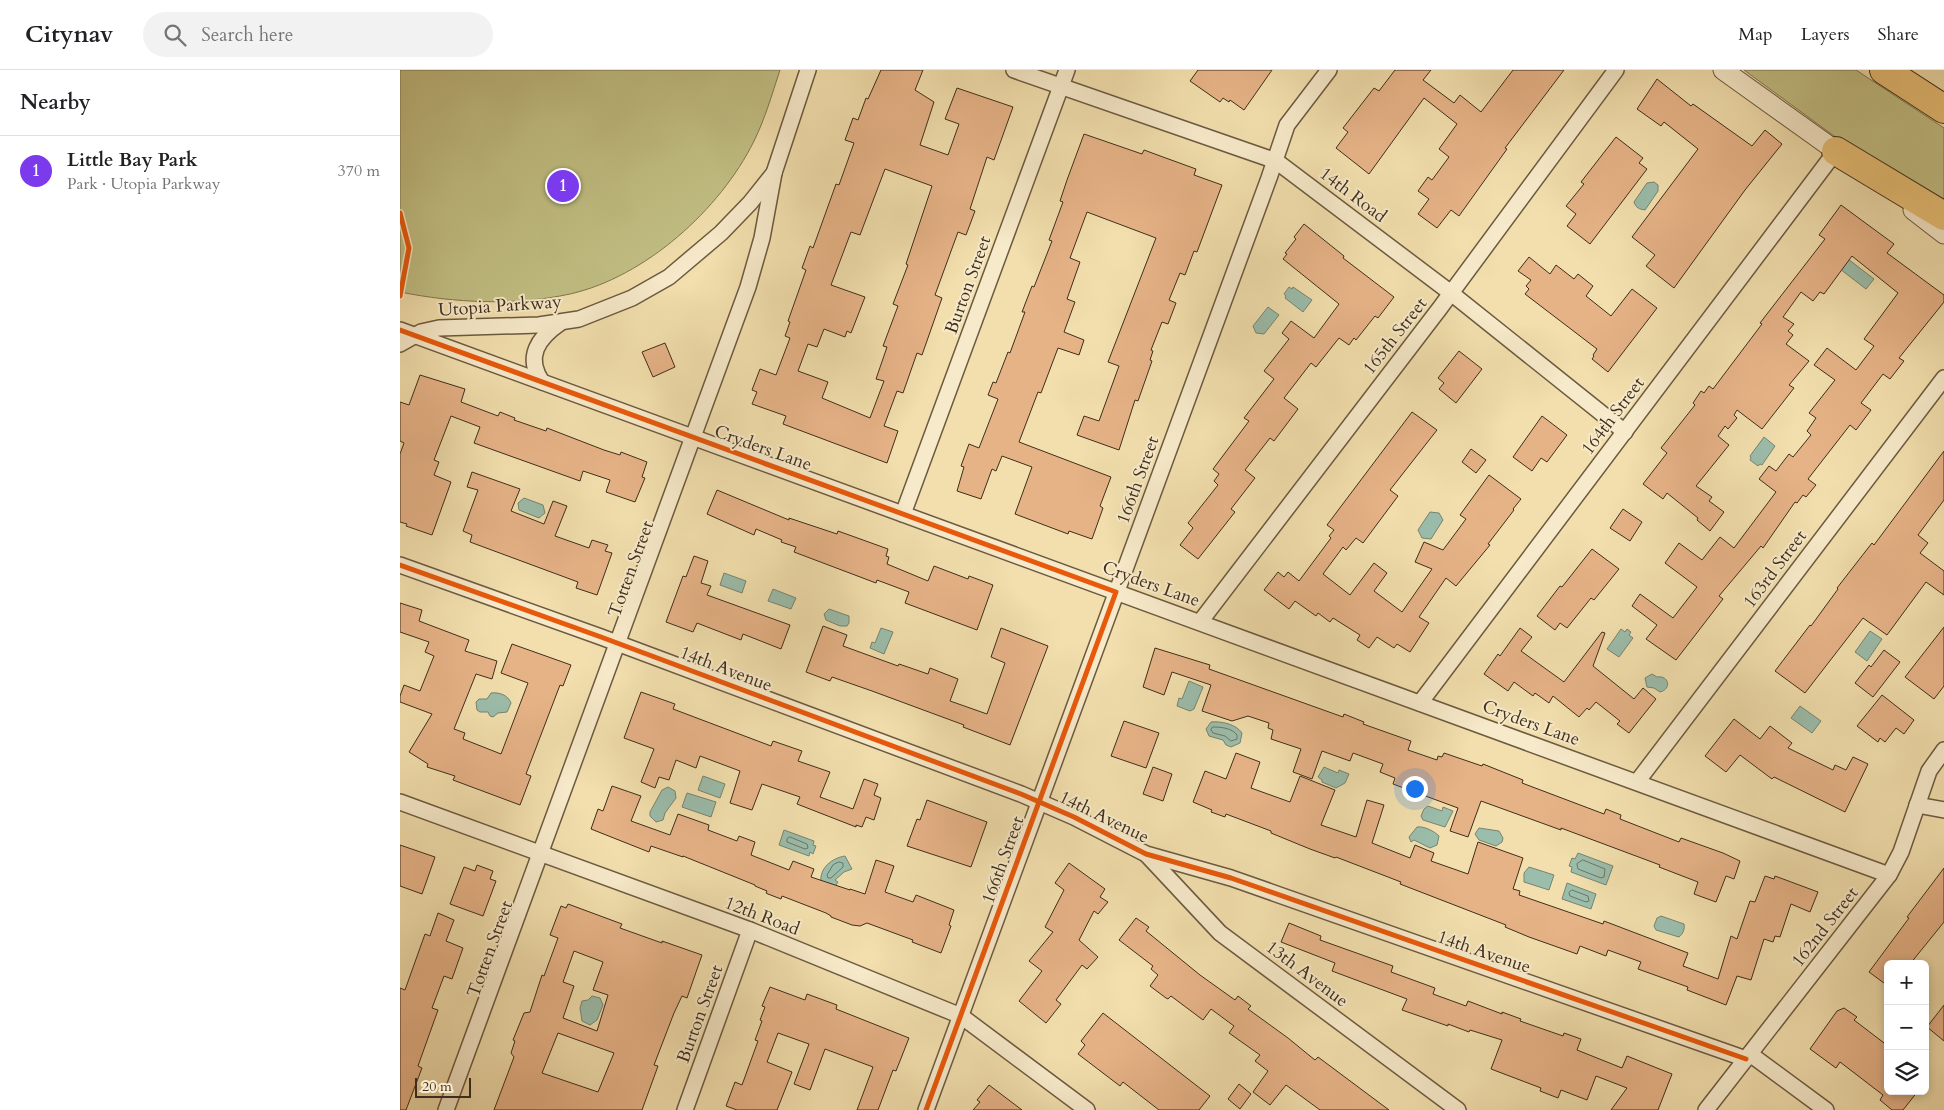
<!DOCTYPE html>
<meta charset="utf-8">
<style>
body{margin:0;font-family:Cardo,serif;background:#f2f2f2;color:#202124}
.controls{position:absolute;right:15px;bottom:15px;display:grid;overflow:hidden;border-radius:8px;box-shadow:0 2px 8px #0003}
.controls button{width:45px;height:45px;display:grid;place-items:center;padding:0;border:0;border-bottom:1px solid #e0e0e0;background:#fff;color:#202124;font:25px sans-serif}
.scale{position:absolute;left:15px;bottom:12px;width:56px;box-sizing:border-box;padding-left:5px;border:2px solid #3f2e1b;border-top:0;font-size:14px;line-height:18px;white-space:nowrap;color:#3f2e1b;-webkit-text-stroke:4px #f7eaca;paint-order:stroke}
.you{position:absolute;left:1014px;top:718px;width:18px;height:18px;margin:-12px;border:4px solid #fff;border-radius:50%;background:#1a73e8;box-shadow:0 0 0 8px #1a73e833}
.badge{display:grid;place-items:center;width:32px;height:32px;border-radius:50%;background:#7c3aed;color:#fff;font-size:16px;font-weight:700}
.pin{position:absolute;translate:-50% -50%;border:2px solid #fff;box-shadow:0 1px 5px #0006}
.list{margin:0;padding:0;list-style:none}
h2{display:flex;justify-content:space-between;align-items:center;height:65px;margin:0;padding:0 20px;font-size:21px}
h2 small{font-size:16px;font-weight:400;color:#757577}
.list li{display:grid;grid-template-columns:32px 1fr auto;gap:15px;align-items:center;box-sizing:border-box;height:70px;padding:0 20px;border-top:1px solid #e0e0e0}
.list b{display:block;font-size:19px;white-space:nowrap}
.list p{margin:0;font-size:16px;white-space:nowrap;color:#757577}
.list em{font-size:16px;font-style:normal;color:#757577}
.icon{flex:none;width:28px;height:28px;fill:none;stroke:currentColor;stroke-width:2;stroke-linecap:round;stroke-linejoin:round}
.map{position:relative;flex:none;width:1544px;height:1040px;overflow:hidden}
header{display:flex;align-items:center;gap:30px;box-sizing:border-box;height:70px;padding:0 25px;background:#fff;border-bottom:1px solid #e0e0e0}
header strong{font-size:24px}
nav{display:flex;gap:28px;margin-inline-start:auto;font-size:18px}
.search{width:350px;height:45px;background:#f2f2f2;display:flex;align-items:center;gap:12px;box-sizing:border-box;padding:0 18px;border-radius:28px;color:#757577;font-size:19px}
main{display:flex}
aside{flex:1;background:#fff}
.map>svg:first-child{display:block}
.green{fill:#c2c084;stroke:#807750}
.water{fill:#9bbdab;stroke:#768471}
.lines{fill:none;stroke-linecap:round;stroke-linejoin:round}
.shore{stroke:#6d7663;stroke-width:1}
.building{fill:#e6b387;stroke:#3f2e1b;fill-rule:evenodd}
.minor-casing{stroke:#6c5a40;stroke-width:18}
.tertiary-casing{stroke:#6c5a40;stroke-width:21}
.motorway-casing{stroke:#3f2e1b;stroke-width:30}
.minor{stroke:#f7eaca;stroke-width:15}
.tertiary{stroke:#f7eaca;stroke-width:19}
.motorway{stroke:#e9c076;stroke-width:28}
.cycleway-casing{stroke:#f7eaca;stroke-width:8}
.cycleway{stroke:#e8590c;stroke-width:5}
.labels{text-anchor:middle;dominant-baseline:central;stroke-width:4;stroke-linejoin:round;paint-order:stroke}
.street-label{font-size:18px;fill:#3f2e1b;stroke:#f7eaca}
</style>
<header>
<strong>Citynav</strong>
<div class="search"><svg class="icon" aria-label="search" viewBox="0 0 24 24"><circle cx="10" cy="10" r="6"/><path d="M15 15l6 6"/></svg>Search here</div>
<nav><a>Map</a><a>Layers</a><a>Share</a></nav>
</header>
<main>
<aside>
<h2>Nearby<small></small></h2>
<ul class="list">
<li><span class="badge">1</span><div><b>Little Bay Park</b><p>Park · Utopia Parkway</p></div><em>370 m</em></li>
</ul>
</aside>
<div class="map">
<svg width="1544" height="1040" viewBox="0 0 1544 1040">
<rect width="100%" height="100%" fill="#f2dfad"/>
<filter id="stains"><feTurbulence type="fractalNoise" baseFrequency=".004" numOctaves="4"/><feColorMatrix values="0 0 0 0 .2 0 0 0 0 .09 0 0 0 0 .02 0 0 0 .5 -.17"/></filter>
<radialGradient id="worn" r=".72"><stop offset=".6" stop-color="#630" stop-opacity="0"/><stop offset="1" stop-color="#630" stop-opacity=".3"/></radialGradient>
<g class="green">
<path d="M0 0H380C372 24 365 49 354 71 320 140 245 207 170 224 115 236 55 233 0 222Z"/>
<path d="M1344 0H1456L1544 58V137L1486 104Z"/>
</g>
<g class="water">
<path d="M1254 112 1258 115V121L1245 140C1239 139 1236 138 1234 132L1247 113Z"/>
<path d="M1448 189 1474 209 1466 219 1440 199Z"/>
<path d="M889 217 892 219 893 217 912 230 903 242 885 228 886 226 884 224Z"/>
<path d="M868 237 879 245 864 264 856 263 853 256Z"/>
<path d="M1364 367 1375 376 1362 395 1360 394 1358 396 1350 390 1351 388 1350 386Z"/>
<path d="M124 428 143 435 145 443 139 448 119 440 118 433Z"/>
<path d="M1030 442 1039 443 1043 450 1031 469 1022 468 1018 460Z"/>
<path d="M324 503 346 511 342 523 320 515Z"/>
<path d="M373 519 396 528 391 539 368 531Z"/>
<path d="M429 539 449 546V553L447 556H440L426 550 424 544Z"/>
<path d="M481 558 493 562 484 584 470 578 472 572 475 573Z"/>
<path d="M1221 559 1225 562 1227 559 1231 562 1229 565 1233 568 1219 587 1207 579Z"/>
<path d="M1470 561 1482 569 1467 591 1455 582Z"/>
<path d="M1252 604 1257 607C1269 605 1272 619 1260 622L1254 618 1247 617 1245 608Z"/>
<path d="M789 611 803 617 794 639 790 641 777 636 779 628 782 629Z"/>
<path d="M91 623C99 622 108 625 111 633L107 642 98 643 93 647 90 646 88 642H80L77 640 76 632 79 629H87Z"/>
<path d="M1400 636 1421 651 1412 663 1391 648Z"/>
<path d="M811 652C821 651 836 654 842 663L840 673 831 677 826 675 823 670 809 666 806 659Z"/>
<path d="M924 697 938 703 939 700 949 704 945 713 936 718 922 712V710L918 707Z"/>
<path d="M303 706 325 714 320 728 298 720Z"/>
<path d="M268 717 275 721 276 728 265 743 263 750 256 752 250 746V742L262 720Z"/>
<path d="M287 723 316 732 311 747 282 737Z"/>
<path d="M1028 736 1042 741 1043 737 1053 741 1045 757 1023 750 1021 746 1024 739Z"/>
<path d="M1017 757C1024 756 1034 761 1039 766L1037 775 1030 778 1014 770 1011 772 1009 767Z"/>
<path d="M1079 758 1099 761 1103 768 1102 772 1096 776 1079 770 1075 764Z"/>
<path d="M384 760 414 771 413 775 416 776 413 784 410 782 409 786 379 775Z"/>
<path d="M1178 783 1213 796 1206 815 1171 802 1172 797 1169 796 1172 788 1175 789Z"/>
<path d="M445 786 452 799 444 802 435 810 438 812 434 818 421 813C419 798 432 788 445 786Z"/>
<path d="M1129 797 1154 805 1149 820 1124 812V803Z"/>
<path d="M1167 813 1196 824 1191 839 1162 829Z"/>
<path d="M1261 846 1284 854C1285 859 1283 864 1279 867L1256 860 1254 856 1257 848Z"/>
<path d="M192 926 200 928 203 935 197 950 190 955 182 951 180 938 182 931 188 930Z"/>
</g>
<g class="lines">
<g class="shore">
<path d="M813 657C821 657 832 658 837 665V669L831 671 825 666 813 663 811 660Z"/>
<path d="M390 767 407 774 408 778 405 779 387 772V769Z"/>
<path d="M1183 790 1205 799 1204 807 1201 808 1178 799 1177 794Z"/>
<path d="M439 792 443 793V797L431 808H428L427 805 433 795Z"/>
<path d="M1172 820 1188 826 1189 831 1186 832 1170 826 1169 823Z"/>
</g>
</g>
<g class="building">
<path d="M481 0H523L515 20 534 32 520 75 548 85 559 54 545 49 557 18 613 37 594 90 587 87 570 139 575 141 566 165 558 162 535 225 542 228 522 285 517 283 503 323 497 321 484 356 498 361 487 393 383 354 386 346 352 334 357 322 352 320 360 299 376 305 390 268 385 266 390 252 388 251 406 200 402 198 410 176 413 178 436 114 439 115 454 73 445 70 453 48 458 50 466 28 468 29ZM485 99 532 116 506 194 508 195 493 234 498 236 483 276 487 277 476 309 484 311 470 348 422 328 428 312 398 301 408 274 417 277 424 259 445 267 447 261 451 263 465 227 431 215 451 162 460 165Z"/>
<path d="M798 0H872L844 40 830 30 829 32 823 28 820 32 790 11Z"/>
<path d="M995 0H1031L1023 10 1054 33 1060 25 1081 42 1113 0H1164L1105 78 1107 79 1059 146 1051 140 1037 158 1018 144 1029 129 1018 121 1028 107 1032 110 1049 87 1039 79 1057 54 1024 28 969 104 936 78 948 62 943 58 974 18 979 21Z"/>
<path d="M1257 9 1291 36 1293 34 1352 76 1365 60 1382 74 1345 120 1274 218 1246 196 1255 185 1232 167 1298 79 1264 52 1261 56 1237 39Z"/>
<path d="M684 64 742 84 744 80 763 87 796 99 794 105 822 115 797 182 794 181 785 205 780 203 769 230 776 233 768 254 762 252 751 280 753 281 750 290 752 291 738 331 735 330 719 380 677 365 684 346 699 351 719 296 708 292 756 168 687 142 670 188 680 192 667 229 675 232 664 262 684 270 679 285 658 278 641 323 638 322 619 372 711 407 700 436 703 438 692 469 669 461 668 464 615 444 632 397 602 386 596 401 592 399 581 429 557 421 564 397 561 396 569 374 579 378 598 329 588 325 593 312 596 313 608 282 610 283 625 242H622L632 216 634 217 652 171 649 170 663 132 660 131 667 110Z"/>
<path d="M1216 67 1243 88 1239 93 1247 99 1190 174 1167 156 1176 144 1166 136 1184 114 1181 112Z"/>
<path d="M1441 135 1494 174 1487 183 1544 225V232L1499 288 1504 291 1490 309 1483 304 1461 333 1471 340 1456 360 1450 355 1408 409 1416 415 1406 427 1403 425 1397 433 1395 432 1363 478 1361 476 1319 526 1323 529 1276 590 1246 569 1257 555 1232 536 1240 524 1273 548 1297 517 1265 493 1279 473 1302 490 1320 467 1334 478 1376 422 1359 409 1369 396 1376 401 1389 384 1393 387 1411 365 1407 361 1416 348 1409 343 1435 310 1414 295 1427 278 1456 300 1474 276 1464 269 1498 223 1452 186 1424 224 1420 222 1413 231 1401 222 1383 247 1394 254 1388 261 1393 265 1386 274 1409 291 1389 315 1394 318 1362 359 1337 340 1334 345 1337 348 1328 359 1325 356 1318 366 1329 375 1296 416 1312 427 1309 431 1324 442 1310 461 1297 450 1298 448 1267 423 1263 429 1243 414 1267 383 1261 378 1295 335 1293 333 1301 321 1304 323 1309 316 1313 319 1362 254 1360 253 1425 169 1419 165Z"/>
<path d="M904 154 944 186 943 188 994 227 978 248 975 246 956 270 954 268 949 275 939 268 916 297 911 293 884 328 898 339 874 371 870 368 845 400 855 408 831 439 835 442 798 489 780 475 793 458 788 453 818 415 814 411 819 404 813 399 849 351 844 348 874 309 864 301 889 269 882 263 891 251 914 268 939 234 883 189 887 184 885 183 896 169 894 167Z"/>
<path d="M1129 187 1150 204 1156 195 1174 209 1178 204 1193 216 1186 226 1211 246 1232 219 1257 238 1208 302 1192 289 1194 286 1193 285 1197 279 1125 224 1129 219 1126 216 1131 210 1118 201Z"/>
<path d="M265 273 275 297 253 307 242 282Z"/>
<path d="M1059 281 1082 299 1056 333 1039 319 1044 313 1038 308Z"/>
<path d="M20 305 65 319 61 332 98 346 100 342 115 348 114 350 146 361 147 358 204 380 220 385 221 382 247 392 242 407 245 408 235 432 206 422 210 410 183 401 180 411 74 373 80 357 51 346 34 390 39 392 34 405 51 412 32 465 6 456 7 454 0 452V384L4 373 0 371V332L9 335Z"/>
<path d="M1012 342 1037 360 990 420 998 426 963 473 956 468 946 480 943 477 923 504 950 525 974 493 987 503 974 521 1002 542 1032 499 1015 492 1024 472 1043 480 1066 449 1060 445 1089 405 1121 429 1113 439 1114 440 1088 474 1090 475 1056 516 1046 508 1019 547 1029 553 1010 582 997 574 994 578 977 567 969 578 957 570 960 565 933 548 930 552 918 543 916 546 895 531 889 539 864 520 878 502 884 507 888 502 899 511 931 468 929 466 934 460 927 455Z"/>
<path d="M1142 346 1167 365 1147 392 1141 388 1132 401 1113 387Z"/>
<path d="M1071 379 1086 390 1076 403 1062 392Z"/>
<path d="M1544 381V430L1518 465 1528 473 1520 483 1544 501V525L1526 512 1487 565 1463 548 1405 623 1375 601 1410 555 1411 556 1438 519 1437 518 1472 473 1474 475Z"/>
<path d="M72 402 120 419 111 441 144 454 153 431 167 436 155 466 189 478 192 470 208 475 205 481 212 483 197 525 176 518 178 512 70 472 72 465 63 461 78 420 67 417Z"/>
<path d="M317 420 389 450V448L437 464 438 461 488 479 486 486 489 487 487 494 528 511 534 496 568 509 569 506 593 515 577 560 505 533 509 522 477 510 476 513 394 482 396 477 381 472 382 470 356 459 354 465 307 444Z"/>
<path d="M1223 439 1242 452 1230 471 1210 458Z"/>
<path d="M1192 479 1219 499 1194 530 1191 528 1167 558 1160 553 1155 560 1137 546 1160 516 1162 517Z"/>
<path d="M294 486 308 491 301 513 311 516 307 525 390 555 381 579 343 564 341 570 297 553 293 562 266 552 283 506 286 507Z"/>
<path d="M0 533 22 540 19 551 69 570 65 581 97 591 92 609 76 604 54 659 65 663 63 669 101 684 128 613 101 603 112 574 171 595 163 616 160 615 126 704 131 706 120 735 53 710 55 706 27 697 28 694 9 682 32 644 0 632V626L4 615 20 621 34 586 25 582 29 572 0 562Z"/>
<path d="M423 556 447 565 443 576 498 596 499 594 528 604 530 598 558 609 550 631 587 644 605 593 591 587 601 558 648 576 610 675 563 657 564 655 472 621 432 607 430 611 406 602Z"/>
<path d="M1544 557V616L1534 629 1505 607Z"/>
<path d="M1120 558 1132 567 1121 581 1164 612 1202 562 1205 563 1193 596 1234 629 1243 618 1256 629 1229 663 1217 654 1220 651 1196 632 1189 640 1187 638 1179 647 1153 626 1149 633 1135 623 1133 626 1114 612 1108 621 1084 604 1098 584 1100 586Z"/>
<path d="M755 578 810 595 809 599 943 647 944 644 964 652 963 654 1011 671 1008 680 1037 690 1038 686 1042 687 1044 683 1082 696 1083 694 1123 710 1122 713 1204 744 1206 739 1221 745 1220 749 1279 772 1281 768 1323 783 1340 791 1334 809 1326 806 1316 832 1294 824 1298 812 1259 797 1260 795 1161 758V760L1081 731 1068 767 1050 761 1058 738 993 714 995 708 980 702 983 694 953 683 950 691 922 681 912 709 893 702 901 679 871 669 873 660 868 658 869 653 848 646 832 651 802 641 811 615 772 602 764 625 743 617Z"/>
<path d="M1484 580 1500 592 1473 627 1455 613 1469 595 1471 597Z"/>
<path d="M241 622 275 634 273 639 371 676 373 671 402 681 398 691 430 702 420 727 453 739 464 709 478 714 474 725 481 728 474 750 466 747 462 757 456 755V757L397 734 400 727 362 714 352 740 330 733 340 701 300 686 296 698 276 690 269 710 259 707 255 718 241 712 254 679 224 668Z"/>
<path d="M1482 625 1514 650 1504 664 1496 658 1485 672 1480 668 1478 672 1457 656Z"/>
<path d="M1334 649 1360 669 1370 656 1392 673 1388 678 1433 700 1435 695 1446 700 1453 687 1468 694 1445 742 1374 707 1372 709 1340 685 1326 702 1305 686Z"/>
<path d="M724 651 759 663 746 698 711 686Z"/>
<path d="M836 683 860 692 851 718 890 732 900 706 935 720 921 755 956 767 967 730 984 735 972 773 1010 788 1015 775 1034 783 1031 791 1068 804 1078 772 1123 788 1113 819 1120 821 1119 825 1203 854 1204 851 1288 883 1283 896 1318 909 1331 866 1337 869 1350 831 1355 832 1365 806 1374 809 1375 806 1418 822 1410 842 1391 834 1380 867 1375 866 1373 872 1364 869 1351 910 1337 906 1326 935 1287 920 1288 917 1238 899 1241 892 1208 880 1206 886 1180 876 1177 884 1129 867 1105 857 1106 855 1000 814 1001 812 936 787 935 788 910 779 871 763V761L826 744 825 747 811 742 812 740 793 732 805 701 826 709Z"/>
<path d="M753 697 772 704 763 731 743 724Z"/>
<path d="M212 716 241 726 231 751 270 765 278 744 309 755 308 760 337 771 339 766 355 772 351 785 389 800 393 791 414 799 411 807 450 820V819L465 824 476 790 494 796 485 822 513 832 516 825 554 840 549 855 551 856 541 883 512 872 513 870 467 853 460 856 452 855 431 847V846L426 843 382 826 381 829 368 824 366 823 367 821 355 816V815L283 786V787L251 776 249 782 191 759 198 739 203 741Z"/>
<path d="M527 730 587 752 571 797 507 776 517 749 520 750Z"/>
<path d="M0 775 35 787 22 824 0 816Z"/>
<path d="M669 793 705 819 700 827 708 832 698 844 694 841 679 870 698 887 687 899 682 895 656 930 661 934 646 953 619 931 642 901 629 891 653 862 645 857 664 820 655 813Z"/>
<path d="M77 795 93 801 90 809 96 811 83 846 50 834 64 797 75 801Z"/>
<path d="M1544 798V852L1510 894H1488V916L1469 902 1509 848 1507 847Z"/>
<path d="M168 834 222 854 220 858 262 873V871L302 885 287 928 282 926 274 943 254 995 258 996 242 1040H94L114 987 111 983 115 971 113 970 124 943 130 942 142 905 144 906 158 868 150 865 161 836 166 838ZM174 881 203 892 193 920 208 925 197 961 163 948 174 916 163 912ZM158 963 214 983 198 1022 142 1003Z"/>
<path d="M38 843 54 850 46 871 63 878 52 909 44 906 32 938 38 940 18 996 22 998 6 1040H0V918L5 920 25 864 30 866Z"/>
<path d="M736 848 749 857 746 861 800 905 835 930 838 926 851 936 848 939 888 968 910 986 915 990 918 987 989 1040H920L886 1015 870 1035 853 1022 868 1001 855 991 860 985 829 963 834 956 811 939 803 950 771 926 768 929 766 928 750 916 758 905 751 899 753 896 719 870Z"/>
<path d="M889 853 921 866 920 870 993 896 991 902 1035 918 1033 924 1066 936 1068 931 1102 944V942L1121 949 1120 951 1163 966 1164 963 1181 969 1177 980 1222 998 1227 986 1272 1004 1258 1040H1211L1227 1018 1196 1006 1187 1030 1161 1020 1158 1028 1140 1021 1141 1018 1091 999 1102 970 1070 960 1069 962 1048 954V956L1002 940 1007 929 932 901 935 893 881 872Z"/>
<path d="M370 917 405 930 407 924 437 935 436 939 509 968 496 1001 493 1000 478 1040H457L473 997 425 979 410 1020 394 1014 409 974 378 963 367 992 392 1002 377 1040H337L326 1036 335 1012 342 1015 358 971 355 970 362 951 360 950 365 937 362 936Z"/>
<path d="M1544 935V971L1527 957Z"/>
<path d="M1444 938 1457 947 1454 950 1488 976V1021H1518L1503 1040H1492L1480 1030 1483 1025 1440 992 1436 998 1410 979 1437 941Z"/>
<path d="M703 943 810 1026 799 1040H759L723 1012 720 1016 678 984 685 975 681 971Z"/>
<path d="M839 1014 851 1024 840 1039 828 1029Z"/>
<path d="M589 1015 622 1040H573L580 1032 577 1030Z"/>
</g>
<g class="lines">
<defs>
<g id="minor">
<path d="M614 0 876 91 1051 223 1225 362"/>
<path d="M0 260 1489 805"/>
<path d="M0 274 21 262 39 258 139 255 179 249 232 228 269 207 321 163 350 133 374 103 408 0"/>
<path d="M142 312C125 287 138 268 160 253"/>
<path d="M503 444 667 0"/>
<path d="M0 495 201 567 621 724 674 747 746 784 831 808 1346 989"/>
<path d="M800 552 1040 238 1216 0"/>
<path d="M1020 633 1436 81"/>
<path d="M1237 712 1544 308"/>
<path d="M0 732 350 860 561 946 687 1040"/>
<path d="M1517 735 1544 740"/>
<path d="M747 785 820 863 1058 1040"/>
<path d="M1350 984 1426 1040"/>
<path d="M46 1040 348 217 362 168 374 103"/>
<path d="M285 1040 350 860"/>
<path d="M526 1040 869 108 887 55 929 0"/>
<path d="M1306 1040 1489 805 1501 782 1529 701 1544 680"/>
</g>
<g id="tertiary">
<path d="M1323 0 1446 88"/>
<path d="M1513 140 1544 164"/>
</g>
<g id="motorway">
<path d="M1484 0 1544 39"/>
<path d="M1436 81 1544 146"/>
</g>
</defs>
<use href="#minor" class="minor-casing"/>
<use href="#tertiary" class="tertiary-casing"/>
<use href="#motorway" class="motorway-casing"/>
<use href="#minor" class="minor"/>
<use href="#tertiary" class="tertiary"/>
<use href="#motorway" class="motorway"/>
<defs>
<g id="cycleway">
<path d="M0 143 9 178 0 226"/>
<path d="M0 260 716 522 526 1040"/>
<path d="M0 495 201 567 621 724 674 747 746 784 831 808 1346 989"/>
</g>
</defs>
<use href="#cycleway" class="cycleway-casing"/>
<use href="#cycleway" class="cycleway"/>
</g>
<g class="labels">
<g class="street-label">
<text transform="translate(953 125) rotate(37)">14th Road</text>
<text transform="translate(568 215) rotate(-70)">Burton Street</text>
<text transform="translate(100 236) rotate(-4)">Utopia Parkway</text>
<text transform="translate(995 266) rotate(-52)">165th Street</text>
<text transform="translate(1213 346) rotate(-53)">164th Street</text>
<text transform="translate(363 378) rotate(20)">Cryders Lane</text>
<text transform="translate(738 410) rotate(-70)">166th Street</text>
<text transform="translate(231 499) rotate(-70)">Totten Street</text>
<text transform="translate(1375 499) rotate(-53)">163rd Street</text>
<text transform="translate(751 514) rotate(20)">Cryders Lane</text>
<text transform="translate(326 599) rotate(21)">14th Avenue</text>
<text transform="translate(1131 653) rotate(20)">Cryders Lane</text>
<text transform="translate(704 747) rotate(26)">14th Avenue</text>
<text transform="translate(603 790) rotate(-70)">166th Street</text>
<text transform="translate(362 846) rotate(21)">12th Road</text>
<text transform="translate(1425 857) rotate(-52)">162nd Street</text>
<text transform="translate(90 879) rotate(-70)">Totten Street</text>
<text transform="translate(1084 882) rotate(19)">14th Avenue</text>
<text transform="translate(907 904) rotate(37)">13th Avenue</text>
<text transform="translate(300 944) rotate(-70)">Burton Street</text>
</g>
</g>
<rect width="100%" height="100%" filter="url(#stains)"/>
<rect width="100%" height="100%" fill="url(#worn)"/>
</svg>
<div class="controls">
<button>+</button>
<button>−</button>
<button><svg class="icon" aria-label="layers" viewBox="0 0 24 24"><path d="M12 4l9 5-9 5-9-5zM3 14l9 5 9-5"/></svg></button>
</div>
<div class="scale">20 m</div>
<div class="you"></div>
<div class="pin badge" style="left:163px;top:116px">1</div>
</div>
</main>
